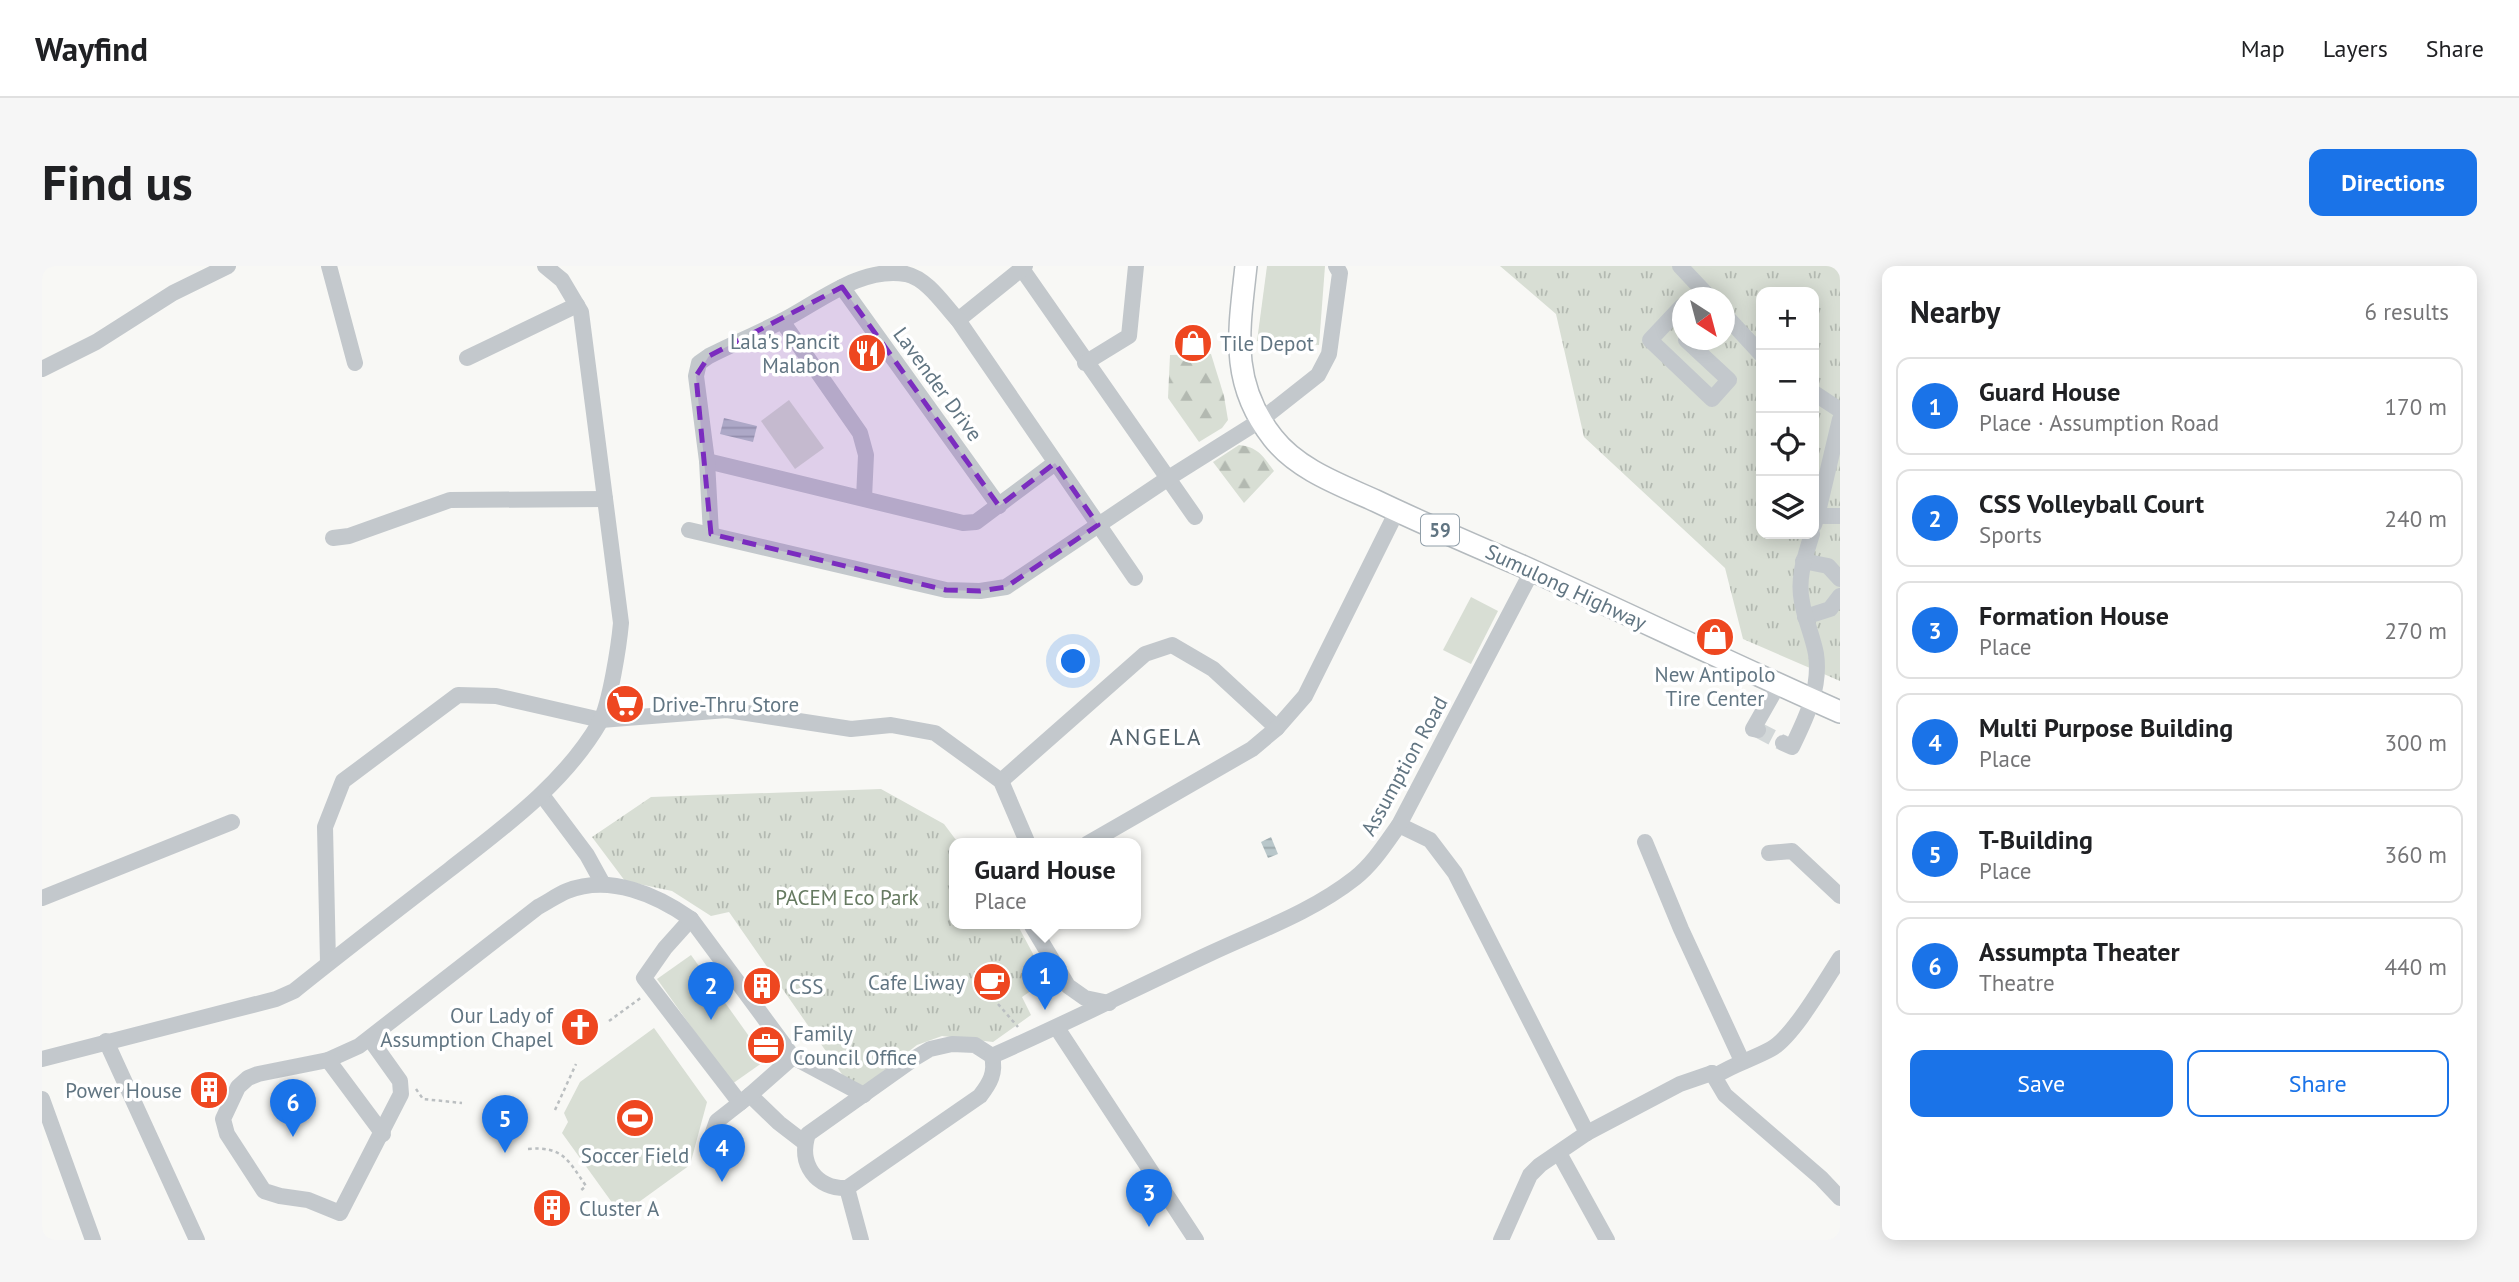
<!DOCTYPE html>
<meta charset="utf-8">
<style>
body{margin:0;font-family:"PT Sans",sans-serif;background:#f6f6f6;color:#202124}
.controls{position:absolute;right:21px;top:21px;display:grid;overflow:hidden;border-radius:14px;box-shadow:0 4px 18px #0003}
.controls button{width:63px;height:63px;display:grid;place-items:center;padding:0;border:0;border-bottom:2px solid #e0e0e0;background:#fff;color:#202124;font:35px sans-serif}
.compass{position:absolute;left:1630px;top:21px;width:63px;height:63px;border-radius:50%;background:#fff;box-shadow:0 4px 18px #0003;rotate:144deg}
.you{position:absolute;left:1032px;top:396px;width:24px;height:24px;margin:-18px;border:5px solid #fff;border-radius:50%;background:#1a73e8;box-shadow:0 0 0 10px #1a73e833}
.badge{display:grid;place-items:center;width:46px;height:46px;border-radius:50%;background:#1a73e8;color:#fff;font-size:23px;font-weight:700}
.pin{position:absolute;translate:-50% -58px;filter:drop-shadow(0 2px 4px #0008)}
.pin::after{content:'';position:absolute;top:37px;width:24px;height:21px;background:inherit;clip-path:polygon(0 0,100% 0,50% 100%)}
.popup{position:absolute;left:907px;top:572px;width:192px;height:91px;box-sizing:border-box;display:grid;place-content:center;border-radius:14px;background:#fff;filter:drop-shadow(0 2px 5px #0005);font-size:23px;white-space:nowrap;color:#757577}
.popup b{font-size:26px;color:#202124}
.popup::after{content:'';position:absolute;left:50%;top:100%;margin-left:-14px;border:14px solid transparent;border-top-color:#fff}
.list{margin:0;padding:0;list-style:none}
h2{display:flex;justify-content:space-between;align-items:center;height:91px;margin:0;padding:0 28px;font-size:30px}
h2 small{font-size:23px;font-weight:400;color:#757577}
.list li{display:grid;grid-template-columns:46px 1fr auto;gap:21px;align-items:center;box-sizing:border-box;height:98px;margin:0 14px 14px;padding:0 14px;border:2px solid #e0e0e0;border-radius:14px}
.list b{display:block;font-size:26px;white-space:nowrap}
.list p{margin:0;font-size:23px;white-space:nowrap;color:#757577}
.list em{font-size:23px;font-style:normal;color:#757577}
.actions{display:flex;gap:14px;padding:21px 28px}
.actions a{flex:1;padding:16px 0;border:2px solid #1a73e8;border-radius:14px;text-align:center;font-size:24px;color:#1a73e8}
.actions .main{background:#1a73e8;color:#fff}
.icon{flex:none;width:38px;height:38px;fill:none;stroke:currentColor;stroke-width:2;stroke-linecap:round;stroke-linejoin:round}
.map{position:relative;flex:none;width:1798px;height:974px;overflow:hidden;border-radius:14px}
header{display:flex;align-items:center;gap:42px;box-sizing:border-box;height:98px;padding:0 35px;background:#fff;border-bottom:2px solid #e0e0e0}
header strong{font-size:33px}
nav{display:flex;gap:38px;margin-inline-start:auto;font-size:24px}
.intro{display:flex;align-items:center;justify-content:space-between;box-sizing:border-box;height:168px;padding:0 42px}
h1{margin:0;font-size:49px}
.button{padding:18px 32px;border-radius:14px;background:#1a73e8;color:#fff;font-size:24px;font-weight:700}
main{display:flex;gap:42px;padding:0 42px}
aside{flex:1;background:#fff;border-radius:14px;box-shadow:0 4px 18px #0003}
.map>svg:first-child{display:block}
.green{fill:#d8ded4}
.forest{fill:url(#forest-firs)}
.park{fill:url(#park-tufts);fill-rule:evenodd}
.water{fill:url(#water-rules)}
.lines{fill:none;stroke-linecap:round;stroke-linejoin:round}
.minor-tunnel{stroke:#d2d7d8;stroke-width:16;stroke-dasharray:16 8;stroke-linecap:butt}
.major-casing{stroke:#b4babe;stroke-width:24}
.path{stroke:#bbbfc1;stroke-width:2.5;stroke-dasharray:3.5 3.5;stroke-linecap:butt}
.minor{stroke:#c3c8cc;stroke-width:16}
.major{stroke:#fff;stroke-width:21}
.marked{fill:#7b2cbf;fill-opacity:0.2;stroke:#7b2cbf;stroke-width:5;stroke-dasharray:14 9;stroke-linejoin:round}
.labels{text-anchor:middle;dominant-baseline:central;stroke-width:7;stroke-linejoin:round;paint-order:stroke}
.shield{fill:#fff;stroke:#909ea8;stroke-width:2}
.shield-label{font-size:19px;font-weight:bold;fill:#617582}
.poi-label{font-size:21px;fill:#617582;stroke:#fff;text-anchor:start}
.street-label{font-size:21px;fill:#617582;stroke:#fff}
.park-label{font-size:21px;fill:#667a61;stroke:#fff}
.neighbourhood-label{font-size:23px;letter-spacing:2px;fill:#54636d;stroke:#fff}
</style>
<header>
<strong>Wayfind</strong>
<nav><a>Map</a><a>Layers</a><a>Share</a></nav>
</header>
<div class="intro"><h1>Find us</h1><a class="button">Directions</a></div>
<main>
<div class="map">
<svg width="1798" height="974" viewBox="0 0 1798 974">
<defs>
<pattern id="forest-firs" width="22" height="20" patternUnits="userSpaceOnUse" patternTransform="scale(1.75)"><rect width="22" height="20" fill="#d8ded4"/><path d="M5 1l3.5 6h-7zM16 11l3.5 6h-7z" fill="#b3b9b1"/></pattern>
<pattern id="park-tufts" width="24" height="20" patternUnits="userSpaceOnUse" patternTransform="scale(1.75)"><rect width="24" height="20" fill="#d8ded4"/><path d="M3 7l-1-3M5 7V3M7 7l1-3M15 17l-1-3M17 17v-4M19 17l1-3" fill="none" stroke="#b3b9b1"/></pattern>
<pattern id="water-rules" width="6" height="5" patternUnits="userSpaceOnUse" patternTransform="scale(1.75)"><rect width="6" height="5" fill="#b9c7ca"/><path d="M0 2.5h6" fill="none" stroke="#9aa6a9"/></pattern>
</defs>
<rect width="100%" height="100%" fill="#f8f8f5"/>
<g class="green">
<path d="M1225 0H1283L1277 79 1215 75Z"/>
<path d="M747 134 782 182 753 203 719 155Z"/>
<path d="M1429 331 1456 345 1429 398 1401 384Z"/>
<path d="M649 689 724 794 690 818 615 713Z"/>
<path d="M612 762 665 836 648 899 579 949 520 867 526 856 522 847 538 816Z"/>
</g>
<g class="forest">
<path d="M1169 88 1182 130 1186 154 1180 162 1157 176 1126 132 1128 89Z"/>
<path d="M1197 179C1216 181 1221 190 1232 205L1202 237 1171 196Z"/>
</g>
<g class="park">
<path d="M1458 0H1798V415L1701 373 1683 302 1542 171 1514 48ZM1719 26H1772V268H1719ZM1640 32H1682V74H1640Z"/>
<path d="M839 523 902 558 917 578H912V658H975L1005 714 980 731 989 749 951 776 900 770 875 779 818 823 804 814 687 646 669 650 630 625 583 615 550 571 609 531Z"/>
</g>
<g class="water">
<path d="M682 152 715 160 711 176 678 168Z"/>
<path d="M1229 571 1236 588 1226 592 1219 576Z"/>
</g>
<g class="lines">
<path class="minor-tunnel" d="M1716 464 1741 477"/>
<defs>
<path id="major" d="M1204 0C1197 65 1187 116 1231 172 1256 204 1299 219 1334 235 1382 258 1431 279 1480 300 1586 348 1692 399 1798 446"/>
</defs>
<use href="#major" class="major-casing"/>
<g class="path">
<path d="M956 738 976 761"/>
<path d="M567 755 600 731"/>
<path d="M374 823 381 833 420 837"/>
<path d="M513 844 534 798"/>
<path d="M486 883C521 880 526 894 544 920L537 926"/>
</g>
<g class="minor">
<path d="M287 0 313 97"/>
<path d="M1638 0 1668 32"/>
<path d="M980 3 1153 251"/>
<path d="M800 21 957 240"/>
<path d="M1640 40 1608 74 1670 133 1687 114 1644 74"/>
<path d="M1682 48 1719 88"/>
<path d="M916 54 983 0"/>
<path d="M740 55 818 167 824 189 822 232"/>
<path d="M425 92 535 39"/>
<path d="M1043 97 1087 70 1094 0"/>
<path d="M0 103 54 76 131 27 186 0"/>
<path d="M1772 127 1798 144"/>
<path d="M665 195 921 257 934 256 1013 197"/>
<path d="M1775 250 1798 153"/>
<path d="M1772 259 1775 250H1798"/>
<path d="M647 264 904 324 938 325 964 321 1125 213 1219 154 1276 109 1287 88 1298 7 1294 0"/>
<path d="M669 268 665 195 654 110 657 97 667 90C691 78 716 67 740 55 777 36 819 0 864 8 886 13 902 39 916 54L1093 312"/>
<path d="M291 272 307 270 408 234 563 233"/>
<path d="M1761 295 1786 300 1798 313"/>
<path d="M1763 351 1788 343 1798 330"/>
<path d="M1716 464 1711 463 1736 419"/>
<path d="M1741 477 1750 481C1764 452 1779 422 1774 388 1771 371 1763 354 1760 336 1755 312 1763 291 1770 268"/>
<path d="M959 515 1103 388 1130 379 1171 403 1235 462"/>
<path d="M500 529 545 589 561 618"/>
<path d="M1357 559 1388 574 1413 607 1545 867"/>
<path d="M1603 576 1639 663 1700 795"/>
<path d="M1045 578 1210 483 1235 462 1263 430 1355 245"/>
<path d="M1727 587 1750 585 1798 630"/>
<path d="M0 632 190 556"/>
<path d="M649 653 623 682 602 712 698 837 708 829 737 857 763 877"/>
<path d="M990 660 1026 720 1043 732 1067 737"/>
<path d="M286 697 283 561 301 515 416 429 454 430 559 454 685 444 809 463 849 459 893 467 959 515 986 578"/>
<path d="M1015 762 1154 974"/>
<path d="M328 773 358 815 359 828 298 947 266 934 238 930 222 925 185 868 181 853 196 821 206 812 216 808 286 794 317 780 496 641C506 636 515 629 525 625 568 608 615 629 649 653L751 791 822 829"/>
<path d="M64 775 155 974"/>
<path d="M910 778 933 779 950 790C954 807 948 817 938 830L805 922C774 923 756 898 766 868L873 792 888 783Z"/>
<path d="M950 790C1023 758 1094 722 1167 688 1216 665 1270 646 1313 612 1331 598 1344 577 1357 559L1490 305"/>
<path d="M0 793 234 733 252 725C303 684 355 644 407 604 462 561 522 518 558 456 568 438 577 379 579 357L539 46 520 14 503 0"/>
<path d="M286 794 341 868"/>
<path d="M1670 807 1683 829 1779 912 1798 932"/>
<path d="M708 829 751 791"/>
<path d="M0 833 51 974"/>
<path d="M669 872 675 855 698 837"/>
<path d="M1517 887 1565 974"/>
<path d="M805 922 819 974"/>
<path d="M1459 974 1488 909 1498 899 1545 867 1638 818 1670 807 1675 809C1692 798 1711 793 1729 783 1751 771 1783 715 1798 692"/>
</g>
<use href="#major" class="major"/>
</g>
<path class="marked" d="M800 21 957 240 1013 197 1056 259 964 321 938 325 904 324 669 268 654 110 667 90Z"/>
<defs>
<symbol id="shop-disc" viewBox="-11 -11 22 22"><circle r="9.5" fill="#ee4720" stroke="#fff"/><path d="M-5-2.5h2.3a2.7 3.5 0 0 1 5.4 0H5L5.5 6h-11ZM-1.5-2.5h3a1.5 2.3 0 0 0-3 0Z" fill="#fff"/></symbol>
<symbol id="restaurant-disc" viewBox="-11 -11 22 22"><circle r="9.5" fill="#ee4720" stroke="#fff"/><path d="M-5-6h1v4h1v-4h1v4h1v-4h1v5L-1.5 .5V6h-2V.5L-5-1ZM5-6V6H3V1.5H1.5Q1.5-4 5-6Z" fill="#fff"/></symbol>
<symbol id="supermarket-disc" viewBox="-11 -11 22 22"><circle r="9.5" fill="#ee4720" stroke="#fff"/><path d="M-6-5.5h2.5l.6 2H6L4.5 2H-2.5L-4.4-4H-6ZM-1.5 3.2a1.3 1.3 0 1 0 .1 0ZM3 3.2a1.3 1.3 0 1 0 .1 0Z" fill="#fff"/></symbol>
<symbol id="cafe-disc" viewBox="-11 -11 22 22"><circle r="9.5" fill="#ee4720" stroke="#fff"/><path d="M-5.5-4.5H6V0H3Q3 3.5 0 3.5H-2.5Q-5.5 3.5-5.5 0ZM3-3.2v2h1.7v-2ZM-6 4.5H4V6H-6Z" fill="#fff"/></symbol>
<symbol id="building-disc" viewBox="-11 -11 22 22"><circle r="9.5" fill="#ee4720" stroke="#fff"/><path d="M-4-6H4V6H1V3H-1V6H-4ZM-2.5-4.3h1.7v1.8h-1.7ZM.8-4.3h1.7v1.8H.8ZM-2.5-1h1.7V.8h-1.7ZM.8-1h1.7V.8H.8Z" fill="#fff"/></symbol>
<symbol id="church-disc" viewBox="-11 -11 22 22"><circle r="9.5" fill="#ee4720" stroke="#fff"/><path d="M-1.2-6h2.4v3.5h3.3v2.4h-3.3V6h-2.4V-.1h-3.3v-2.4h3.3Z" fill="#fff"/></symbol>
<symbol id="office-disc" viewBox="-11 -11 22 22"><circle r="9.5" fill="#ee4720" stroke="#fff"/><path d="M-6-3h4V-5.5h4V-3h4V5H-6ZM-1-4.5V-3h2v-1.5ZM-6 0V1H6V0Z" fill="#fff"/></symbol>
<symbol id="stadium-disc" viewBox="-11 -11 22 22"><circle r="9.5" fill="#ee4720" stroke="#fff"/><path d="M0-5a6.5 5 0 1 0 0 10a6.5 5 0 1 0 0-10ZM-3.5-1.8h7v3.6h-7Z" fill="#fff"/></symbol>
</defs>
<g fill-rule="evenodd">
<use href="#shop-disc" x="1129" y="55" width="44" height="44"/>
<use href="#restaurant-disc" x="803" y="65" width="44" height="44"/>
<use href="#shop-disc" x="1651" y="349" width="44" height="44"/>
<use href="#supermarket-disc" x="561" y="416" width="44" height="44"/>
<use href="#cafe-disc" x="928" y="694" width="44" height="44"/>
<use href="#building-disc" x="698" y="698" width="44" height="44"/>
<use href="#church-disc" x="516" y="739" width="44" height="44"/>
<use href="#office-disc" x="702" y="757" width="44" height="44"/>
<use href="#building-disc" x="145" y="802" width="44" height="44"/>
<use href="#stadium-disc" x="571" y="830" width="44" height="44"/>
<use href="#building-disc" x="488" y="920" width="44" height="44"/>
</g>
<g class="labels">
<rect class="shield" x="1379" y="248.5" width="38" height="31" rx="5"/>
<g class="shield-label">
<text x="1398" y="264">59</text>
</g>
<g class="poi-label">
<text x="798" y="75" text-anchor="end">Lala's Pancit<tspan x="798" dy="24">Malabon</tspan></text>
<text x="1178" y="77">Tile Depot</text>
<text x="1673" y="408" text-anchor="middle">New Antipolo<tspan x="1673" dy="24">Tire Center</tspan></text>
<text x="610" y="438">Drive-Thru Store</text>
<text x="923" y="716" text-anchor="end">Cafe Liway</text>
<text x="747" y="720">CSS</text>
<text x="511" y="749" text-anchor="end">Our Lady of<tspan x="511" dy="24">Assumption Chapel</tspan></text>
<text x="751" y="767">Family<tspan x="751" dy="24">Council Office</tspan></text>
<text x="140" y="824" text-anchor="end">Power House</text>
<text x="593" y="889" text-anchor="middle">Soccer Field</text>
<text x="537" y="942">Cluster A</text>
</g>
<g class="street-label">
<text transform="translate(896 118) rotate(54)">Lavender Drive</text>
<text transform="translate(1524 321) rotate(25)">Sumulong Highway</text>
<text transform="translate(1362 500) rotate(-61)">Assumption Road</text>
</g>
<g class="park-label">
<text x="805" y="631">PACEM Eco Park</text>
</g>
<g class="neighbourhood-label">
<text x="1114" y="470">ANGELA</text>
</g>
</g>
</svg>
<div class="controls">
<button>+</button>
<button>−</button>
<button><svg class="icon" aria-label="locate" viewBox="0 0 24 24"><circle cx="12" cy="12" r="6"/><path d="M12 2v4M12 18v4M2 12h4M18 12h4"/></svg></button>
<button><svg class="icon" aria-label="layers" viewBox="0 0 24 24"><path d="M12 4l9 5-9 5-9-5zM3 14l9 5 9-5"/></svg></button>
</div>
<svg class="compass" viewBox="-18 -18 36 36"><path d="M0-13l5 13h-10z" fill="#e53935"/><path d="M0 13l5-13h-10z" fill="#757577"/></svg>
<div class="you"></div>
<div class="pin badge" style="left:1003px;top:744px">1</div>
<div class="popup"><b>Guard House</b>Place</div>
<div class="pin badge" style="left:669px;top:754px">2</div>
<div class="pin badge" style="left:1107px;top:961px">3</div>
<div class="pin badge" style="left:680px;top:916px">4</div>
<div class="pin badge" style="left:463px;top:887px">5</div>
<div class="pin badge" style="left:251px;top:871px">6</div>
</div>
<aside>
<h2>Nearby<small>6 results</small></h2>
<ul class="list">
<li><span class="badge">1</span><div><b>Guard House</b><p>Place · Assumption Road</p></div><em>170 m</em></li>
<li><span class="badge">2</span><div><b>CSS Volleyball Court</b><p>Sports</p></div><em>240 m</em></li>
<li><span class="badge">3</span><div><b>Formation House</b><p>Place</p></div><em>270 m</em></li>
<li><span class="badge">4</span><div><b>Multi Purpose Building</b><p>Place</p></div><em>300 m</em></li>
<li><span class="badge">5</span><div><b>T-Building</b><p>Place</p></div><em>360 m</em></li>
<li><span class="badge">6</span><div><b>Assumpta Theater</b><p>Theatre</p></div><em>440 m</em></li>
</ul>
<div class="actions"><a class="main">Save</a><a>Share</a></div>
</aside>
</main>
